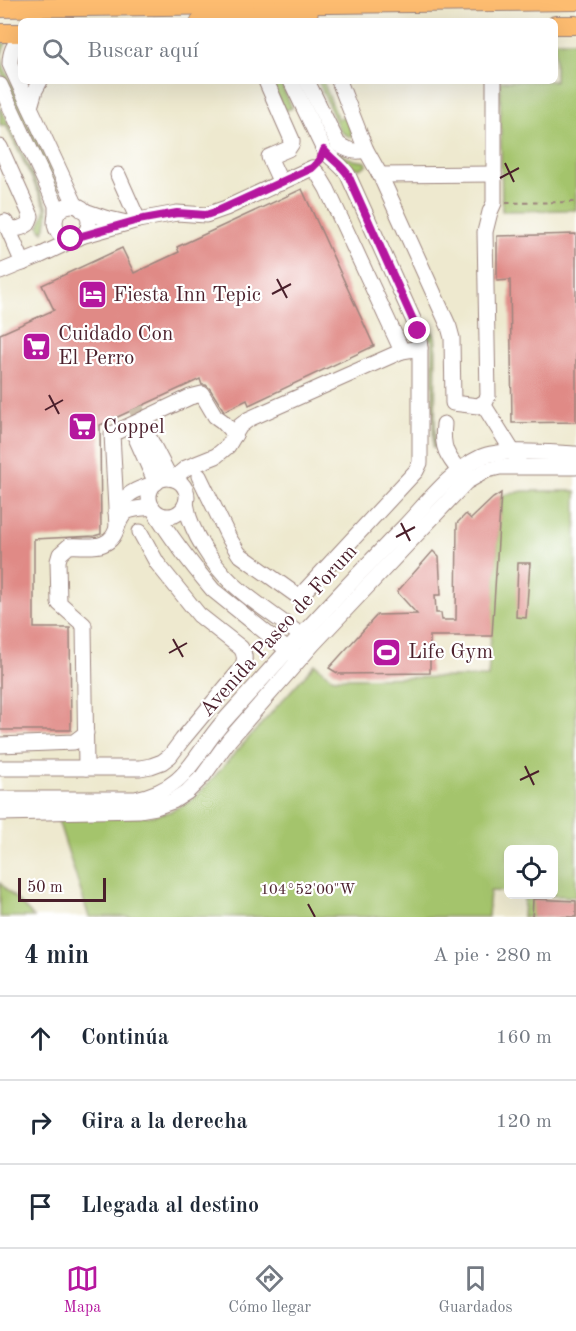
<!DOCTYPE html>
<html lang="es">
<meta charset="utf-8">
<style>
body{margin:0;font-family:"Old Standard TT",serif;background:#f2f2f3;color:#1f2937}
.controls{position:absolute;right:18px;bottom:18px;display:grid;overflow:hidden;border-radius:9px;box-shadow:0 6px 24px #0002}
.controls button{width:54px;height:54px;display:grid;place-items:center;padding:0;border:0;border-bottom:2px solid #e0e1e3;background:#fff;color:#1f2937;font:30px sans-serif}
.scale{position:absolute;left:18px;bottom:15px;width:88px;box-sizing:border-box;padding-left:6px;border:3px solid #4a1f2b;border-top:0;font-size:16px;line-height:21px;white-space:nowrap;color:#4a1f2b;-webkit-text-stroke:4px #fff;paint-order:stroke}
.stop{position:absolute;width:18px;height:18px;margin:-14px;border:4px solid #b5179e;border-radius:50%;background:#fff}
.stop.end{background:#b5179e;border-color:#fff;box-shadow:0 2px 6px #0008}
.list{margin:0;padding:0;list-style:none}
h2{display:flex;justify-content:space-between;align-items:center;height:78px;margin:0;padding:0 24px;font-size:26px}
h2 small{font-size:20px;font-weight:400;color:#747a83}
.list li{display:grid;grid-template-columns:39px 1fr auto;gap:18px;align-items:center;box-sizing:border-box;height:84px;padding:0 24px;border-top:2px solid #e0e1e3}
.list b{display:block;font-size:22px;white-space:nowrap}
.list em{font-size:20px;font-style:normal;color:#747a83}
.icon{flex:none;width:33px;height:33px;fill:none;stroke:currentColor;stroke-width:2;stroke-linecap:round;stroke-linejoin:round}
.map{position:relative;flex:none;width:576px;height:917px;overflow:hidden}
.search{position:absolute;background:#fff;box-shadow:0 6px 24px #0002;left:18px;right:18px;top:18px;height:66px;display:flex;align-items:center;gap:15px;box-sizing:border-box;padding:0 21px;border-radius:9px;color:#747a83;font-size:22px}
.sheet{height:330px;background:#fff}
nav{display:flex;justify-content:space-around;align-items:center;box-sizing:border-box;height:84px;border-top:2px solid #e0e1e3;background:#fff;font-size:16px;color:#747a83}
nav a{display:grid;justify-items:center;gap:3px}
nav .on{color:#b5179e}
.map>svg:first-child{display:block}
.green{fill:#a4c46c;stroke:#77724c;stroke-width:1.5}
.building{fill:#e08a86}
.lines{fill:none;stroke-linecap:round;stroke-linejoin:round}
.minor-tunnel{stroke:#cdc1ae;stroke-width:15;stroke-dasharray:15 8;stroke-linecap:butt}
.minor-casing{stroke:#9c847d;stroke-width:17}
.major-casing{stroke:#9c847d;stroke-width:20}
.path{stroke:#9c847d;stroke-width:2;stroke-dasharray:4.5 4.5;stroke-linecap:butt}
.minor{stroke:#fff;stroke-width:15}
.major{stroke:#fdbc6f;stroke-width:18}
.route{stroke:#b5179e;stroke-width:8}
.ticks{fill:none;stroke:#4a1f2b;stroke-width:2}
.labels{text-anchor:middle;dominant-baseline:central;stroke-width:4.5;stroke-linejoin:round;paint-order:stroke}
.poi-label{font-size:21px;fill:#4a1f2b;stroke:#fff;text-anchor:start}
.street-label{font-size:21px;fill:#4a1f2b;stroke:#fff}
.ticks-label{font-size:15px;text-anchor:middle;fill:#4a1f2b;stroke:#fff;stroke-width:4.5;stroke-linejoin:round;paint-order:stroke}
</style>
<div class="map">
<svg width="576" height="917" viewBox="0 0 576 917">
<rect width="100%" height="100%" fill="#fff"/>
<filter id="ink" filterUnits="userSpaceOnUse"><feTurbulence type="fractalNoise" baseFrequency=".0167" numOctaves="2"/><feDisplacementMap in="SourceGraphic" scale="12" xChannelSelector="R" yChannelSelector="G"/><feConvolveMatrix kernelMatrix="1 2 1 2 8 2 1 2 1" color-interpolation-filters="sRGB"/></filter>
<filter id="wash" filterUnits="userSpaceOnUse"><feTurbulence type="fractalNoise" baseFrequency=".008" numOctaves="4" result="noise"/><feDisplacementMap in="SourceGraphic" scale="24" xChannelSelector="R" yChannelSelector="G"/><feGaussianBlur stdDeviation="1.35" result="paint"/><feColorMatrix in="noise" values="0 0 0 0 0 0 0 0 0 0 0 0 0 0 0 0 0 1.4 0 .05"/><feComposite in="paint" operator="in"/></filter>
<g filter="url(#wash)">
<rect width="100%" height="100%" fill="#eee9cf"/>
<g class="green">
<path d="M555 41H576V210L502 211 500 81H555Z"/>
<path d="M0 43H6L1 55 3 65 63 198 60 200 0 69Z"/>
<path d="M270 81H280L292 108 284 111Z"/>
<path d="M318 81H323L338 119 346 116 353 135 350 137 341 132 338 127Z"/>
<path d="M310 101 335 150 344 156 354 160 366 162 367 165 360 169 353 167 348 166 334 157Z"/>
<path d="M0 106 47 206C49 216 47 223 43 232L39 226 45 212V206L6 125H0Z"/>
<path d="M433 332 436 340 435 448H433V341L423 334Z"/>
<path d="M523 491H576V897L539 895 554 894V850H508V892L490 891 488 917H89L57 817 151 816 169 812 189 802 203 789 315 664 331 677 336 678 488 677 501 496Z"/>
<path d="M0 883 34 917H0Z"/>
<path d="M524 899 576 901V917H523Z"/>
</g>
<g id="blocks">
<g class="building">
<path d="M302 189 374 346 249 405 247 400 224 411 210 389 206 385H202L200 379 100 425 101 534 94 536 34 539V628H70L71 730H0V334L54 310 42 285 122 248 134 273 179 252 177 247Z"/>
<path d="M576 234V422L512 423 510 280 497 281V236Z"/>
<path d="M501 493 492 636H430V673L339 674 329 668 377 615 417 614 397 592 433 551 439 557 441 595H435L436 613H441L442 620H456L457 523 466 514 471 519 493 498Z"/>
<path d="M518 563H530L526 618 516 617Z"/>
<path d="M533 899 576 901V917H532Z"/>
</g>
</g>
</g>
<g filter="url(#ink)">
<use href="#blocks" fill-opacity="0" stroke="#9c847d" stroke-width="1.5"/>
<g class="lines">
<path class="minor-tunnel" d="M136 408 142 424"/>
<defs>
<g id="minor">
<path d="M21 38C13 45 10 53 10 64L76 206"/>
<path d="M266 81 292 140V143L288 149 269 157 281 183"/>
<path d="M291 81 324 150C332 160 342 165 348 175L413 319 418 331 420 348"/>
<path d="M307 81 338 144C347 150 355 153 366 150"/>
<path d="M339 81 366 150 380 175 449 327 452 338 453 403 478 406 486 401 488 396 485 232 490 212 494 203V81"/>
<path d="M0 85 56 205V216"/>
<path d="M30 107 35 90 40 81"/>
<path d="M0 147 31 216 28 224C19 230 12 231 5 222"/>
<path d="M118 175 138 220"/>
<path d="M380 175 494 174"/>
<circle cx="72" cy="222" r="17"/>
<path d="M82 210 105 218 127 223"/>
<path d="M5 222 23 263"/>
<path d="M81 236 138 220 177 213 206 215 226 208 312 168 318 174 327 189 402 351 249 419 240 426 228 446 216 456 186 468 173 479"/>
<path d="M0 272 39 256 75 239"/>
<path d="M483 404 518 460"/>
<path d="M142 424 170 478"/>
<path d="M444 424C441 450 448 457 464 477"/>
<path d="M132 429 156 483"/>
<path d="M199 476 229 538 239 554 299 597 416 471 420 463V348L402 351"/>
<circle cx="168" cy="497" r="19"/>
<path d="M186 503C187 508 188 512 189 517 198 544 218 572 240 590 261 608 286 623 308 641"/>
<path d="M154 510C171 538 192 565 213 590L295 656"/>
<path d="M116 512C123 494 137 489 154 484"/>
<path d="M117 527 112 434 190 397 202 394 215 416 222 421 235 435"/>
<path d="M0 745 74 742 86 733"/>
<path d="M0 768H86L84 625 59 603 58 561 60 554 69 546C80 545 93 548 103 544 121 537 114 519 128 511 135 508 145 508 152 507"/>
<path d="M86 768H140L151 766 162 762 170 756 182 740 241 669C245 662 246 656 241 648L199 615 157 563 140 532"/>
<path d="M0 799H135C188 789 192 757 224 721 283 655 342 590 404 527 427 503 451 471 481 457 501 448 552 453 576 454"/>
<path d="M0 813 139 810 156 807 173 801 187 792 203 776 229 740 313 644 466 482 487 470 500 467H576"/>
</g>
<g id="major">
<path d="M0 8 576 1"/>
<path d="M200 21 265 19 269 17 271 10 267 5 262 4"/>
<path d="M282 21C289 11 298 12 309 12"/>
<path d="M555 25H576"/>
<path d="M0 33H21"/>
</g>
</defs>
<use href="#minor" class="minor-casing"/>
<use href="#major" class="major-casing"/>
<path class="path" d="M506 203 576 202"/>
<use href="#minor" class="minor"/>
<use href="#major" class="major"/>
</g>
</g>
<g class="lines" filter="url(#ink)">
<path class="route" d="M71 239 138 220 177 213 206 215 218 211 312 168 320 160 324 150C332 160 342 165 348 175L418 331"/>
</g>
<path class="ticks" d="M505 163 514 182M500 178 519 168M277 279 287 298M272 294 291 284M49 395 59 414M45 410 63 400M401 523 410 541M396 537 415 527M173 639 183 657M169 653 187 643M525 766 534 785M520 780 539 771M308 904 315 917"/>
<defs>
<symbol id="hotel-square" viewBox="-11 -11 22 22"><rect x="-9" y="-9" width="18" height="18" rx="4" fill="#b5179e" stroke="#fff"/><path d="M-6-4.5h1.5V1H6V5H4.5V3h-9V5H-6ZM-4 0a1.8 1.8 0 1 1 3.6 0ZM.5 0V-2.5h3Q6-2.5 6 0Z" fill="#fff"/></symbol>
<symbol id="supermarket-square" viewBox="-11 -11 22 22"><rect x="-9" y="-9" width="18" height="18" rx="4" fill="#b5179e" stroke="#fff"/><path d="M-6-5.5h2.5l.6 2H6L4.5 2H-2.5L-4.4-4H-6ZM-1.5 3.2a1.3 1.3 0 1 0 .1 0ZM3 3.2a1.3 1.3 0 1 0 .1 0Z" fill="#fff"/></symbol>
<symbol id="stadium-square" viewBox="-11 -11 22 22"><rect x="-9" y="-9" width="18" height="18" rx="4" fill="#b5179e" stroke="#fff"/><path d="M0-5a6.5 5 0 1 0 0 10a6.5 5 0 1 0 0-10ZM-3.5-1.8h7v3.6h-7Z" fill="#fff"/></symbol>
</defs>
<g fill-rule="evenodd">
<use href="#hotel-square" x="76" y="278" width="33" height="33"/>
<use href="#supermarket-square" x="20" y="330" width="33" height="33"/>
<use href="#supermarket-square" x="66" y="410" width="33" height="33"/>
<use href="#stadium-square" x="370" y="636" width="33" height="33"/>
</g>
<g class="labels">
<g class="poi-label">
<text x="113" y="295">Fiesta Inn Tepic</text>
<text x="58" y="334">Cuidado Con<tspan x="58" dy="24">El Perro</tspan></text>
<text x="103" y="427">Coppel</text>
<text x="408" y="652">Life Gym</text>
</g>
<g class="street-label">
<text transform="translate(279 631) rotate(-48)">Avenida Paseo de Forum</text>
</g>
</g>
<g class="ticks-label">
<text x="308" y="894">104°52'00"W</text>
</g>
</svg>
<div class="controls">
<button><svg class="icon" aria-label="locate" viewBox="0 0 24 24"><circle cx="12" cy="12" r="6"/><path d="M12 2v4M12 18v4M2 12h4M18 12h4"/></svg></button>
</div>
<div class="scale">50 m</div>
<div class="stop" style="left:71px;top:239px"></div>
<div class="stop end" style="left:418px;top:331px"></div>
<div class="search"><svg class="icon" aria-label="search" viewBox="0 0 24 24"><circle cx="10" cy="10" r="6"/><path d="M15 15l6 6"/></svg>Buscar aquí</div>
</div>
<section class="sheet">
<h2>4 min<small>A pie · 280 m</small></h2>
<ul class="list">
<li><svg class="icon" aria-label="ahead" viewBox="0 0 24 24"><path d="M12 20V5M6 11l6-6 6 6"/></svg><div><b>Continúa</b></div><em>160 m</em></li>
<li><svg class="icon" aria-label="right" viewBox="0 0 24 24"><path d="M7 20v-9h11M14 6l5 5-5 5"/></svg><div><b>Gira a la derecha</b></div><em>120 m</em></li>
<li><svg class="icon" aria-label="arrive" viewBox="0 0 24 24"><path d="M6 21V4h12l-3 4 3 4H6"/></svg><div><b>Llegada al destino</b></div></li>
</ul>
</section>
<nav>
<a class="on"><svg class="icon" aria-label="map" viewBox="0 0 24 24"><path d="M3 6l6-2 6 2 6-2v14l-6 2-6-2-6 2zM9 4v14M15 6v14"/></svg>Mapa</a>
<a><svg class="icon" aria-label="directions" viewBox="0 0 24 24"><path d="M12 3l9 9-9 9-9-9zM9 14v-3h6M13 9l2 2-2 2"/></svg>Cómo llegar</a>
<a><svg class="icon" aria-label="saved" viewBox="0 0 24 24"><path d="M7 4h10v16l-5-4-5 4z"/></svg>Guardados</a>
</nav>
